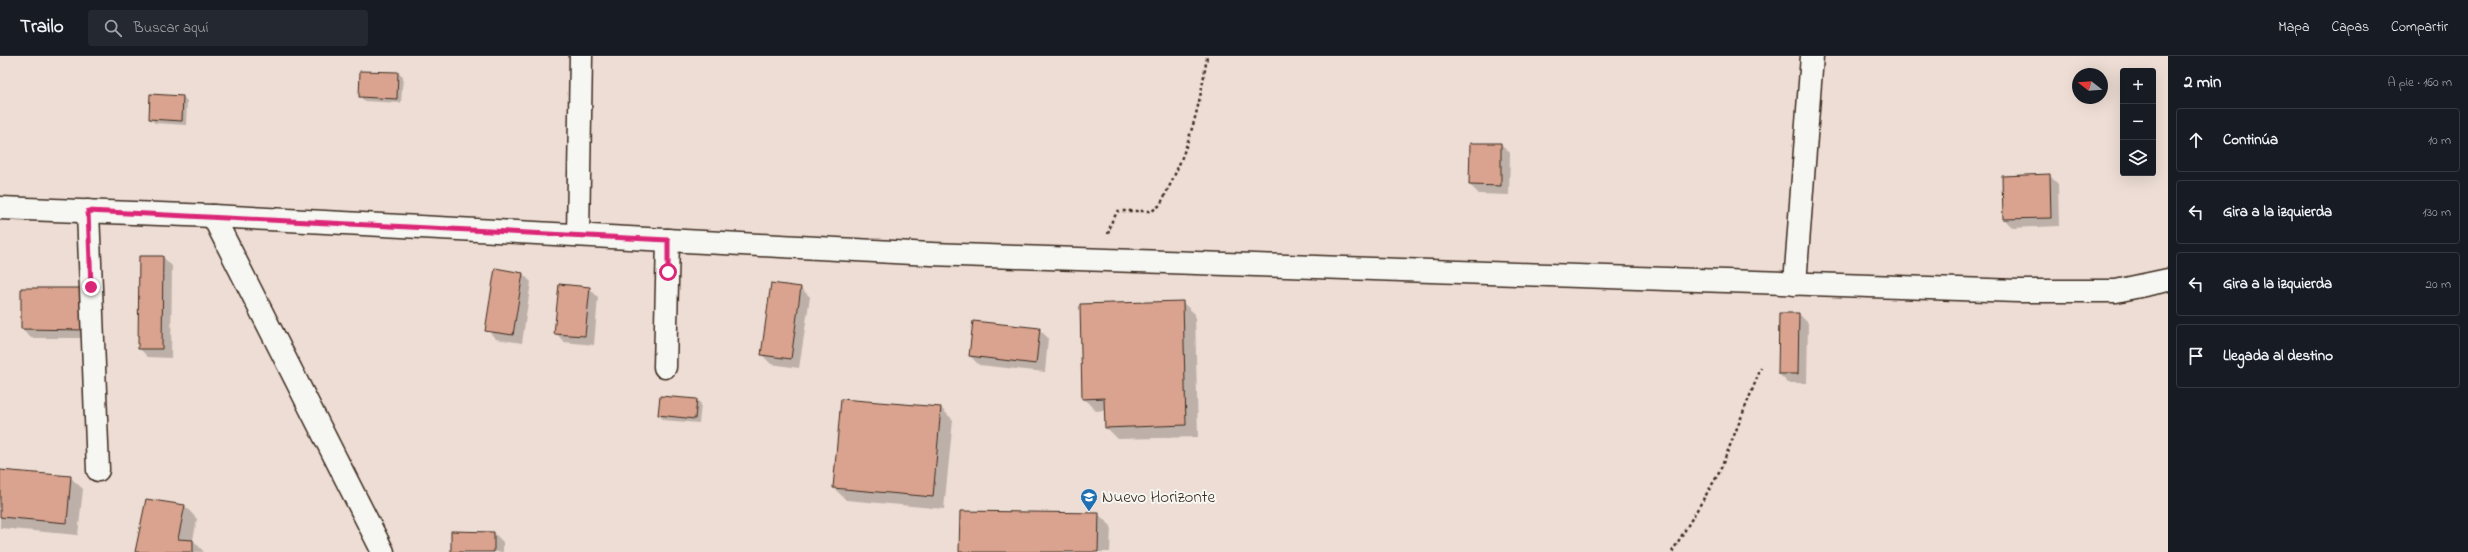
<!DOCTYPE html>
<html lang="es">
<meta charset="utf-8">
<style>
body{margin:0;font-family:"Indie Flower",sans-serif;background:#242831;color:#f1f3f6}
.controls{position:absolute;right:12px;top:12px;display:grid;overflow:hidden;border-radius:4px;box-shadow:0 4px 16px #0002}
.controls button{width:36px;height:36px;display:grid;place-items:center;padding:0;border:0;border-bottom:1px solid #363941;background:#171b24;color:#f1f3f6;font:20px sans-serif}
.compass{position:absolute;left:2072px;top:12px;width:36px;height:36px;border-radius:50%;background:#171b24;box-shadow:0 4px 16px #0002;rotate:287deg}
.stop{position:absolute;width:12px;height:12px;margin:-9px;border:3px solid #db2777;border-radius:50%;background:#fff}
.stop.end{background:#db2777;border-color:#fff;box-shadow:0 1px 4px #0008}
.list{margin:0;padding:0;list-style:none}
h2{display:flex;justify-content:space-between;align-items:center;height:52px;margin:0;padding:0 16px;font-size:17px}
h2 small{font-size:13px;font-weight:400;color:#9ea1a6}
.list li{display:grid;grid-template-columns:26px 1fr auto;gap:12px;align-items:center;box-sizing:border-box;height:64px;margin:0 8px 8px;padding:0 8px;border:1px solid #363941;border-radius:4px}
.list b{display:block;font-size:15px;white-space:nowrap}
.list em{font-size:13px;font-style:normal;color:#9ea1a6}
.icon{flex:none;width:22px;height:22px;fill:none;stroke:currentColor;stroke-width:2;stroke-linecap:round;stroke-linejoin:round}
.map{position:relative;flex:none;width:2168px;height:496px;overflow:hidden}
header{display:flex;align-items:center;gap:24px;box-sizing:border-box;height:56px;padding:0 20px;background:#171b24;border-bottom:1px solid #363941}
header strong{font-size:19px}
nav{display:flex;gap:22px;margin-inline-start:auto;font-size:14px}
.search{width:280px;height:36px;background:#242831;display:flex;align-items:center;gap:10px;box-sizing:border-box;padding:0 14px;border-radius:4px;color:#9ea1a6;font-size:15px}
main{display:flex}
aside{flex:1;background:#171b24}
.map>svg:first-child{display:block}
.shadow{fill:#0003}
.building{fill:#d9a38f;stroke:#3b2a1e}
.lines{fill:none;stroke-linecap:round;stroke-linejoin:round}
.minor-casing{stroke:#3b2a1e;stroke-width:25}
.path{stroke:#3b2a1e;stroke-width:2.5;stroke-dasharray:3 3;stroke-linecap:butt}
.minor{stroke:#f6f6f2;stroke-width:22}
.route{stroke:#db2777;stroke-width:5}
.labels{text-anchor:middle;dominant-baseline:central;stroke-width:4;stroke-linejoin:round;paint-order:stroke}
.poi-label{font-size:17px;fill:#3b2a1e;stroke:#f6f6f2;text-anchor:start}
</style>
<header>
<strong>Trailo</strong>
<div class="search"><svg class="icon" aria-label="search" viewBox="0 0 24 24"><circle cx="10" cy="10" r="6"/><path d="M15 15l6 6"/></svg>Buscar aquí</div>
<nav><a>Mapa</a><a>Capas</a><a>Compartir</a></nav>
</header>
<main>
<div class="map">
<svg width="2168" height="496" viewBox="0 0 2168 496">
<rect width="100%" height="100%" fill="#edddd4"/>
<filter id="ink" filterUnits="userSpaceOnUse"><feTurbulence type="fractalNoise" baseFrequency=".025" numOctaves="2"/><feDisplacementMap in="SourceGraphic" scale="8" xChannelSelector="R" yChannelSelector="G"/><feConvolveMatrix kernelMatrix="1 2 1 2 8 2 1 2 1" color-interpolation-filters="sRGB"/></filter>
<g filter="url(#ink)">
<g class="shadow">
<path d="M361 16 398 17 403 21 401 47 364 45 360 40Z"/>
<path d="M183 41 187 45 186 69 155 67 150 63Z"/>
<path d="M1501 88 1510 97 1509 139 1479 138 1470 129Z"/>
<path d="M2049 119 2058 128 2059 170 2013 172 2004 163Z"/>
<path d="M140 201H163L172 210 171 302 148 301 139 292Z"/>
<path d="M522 217 531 226 522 287 496 283 487 274Z"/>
<path d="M589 232 598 241 594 289 564 286 556 277Z"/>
<path d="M801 232 810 241 799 312 771 308 762 299Z"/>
<path d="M22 233H84L93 282H31L22 273Z"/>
<path d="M1182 246 1195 258 1198 381 1118 383 1106 371 1105 354 1096 355 1083 342Z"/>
<path d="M1799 258 1808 267 1807 327H1788L1779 318Z"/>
<path d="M1039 273 1048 282 1045 316 979 309 970 300Z"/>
<path d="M697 344 701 348 699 367 663 364 659 359Z"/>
<path d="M941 352 953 364 944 453 846 444 834 432Z"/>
<path d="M0 415 70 421 83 433 78 479 0 472Z"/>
<path d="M147 444 185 450 197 463 193 484 204 496H136Z"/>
<path d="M1098 458 1111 470 1110 496H960Z"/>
<path d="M494 477 503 486V496H452Z"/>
</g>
<g class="building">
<path d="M360 15 398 16 397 43 359 41Z"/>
<path d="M150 38 183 40 182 65 149 63Z"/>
<path d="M1470 87H1501V130L1469 129Z"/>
<path d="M2050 118 2051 162 2003 163 2002 120Z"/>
<path d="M139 200H163L162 293H138Z"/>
<path d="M495 212 523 217 513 279 485 275Z"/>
<path d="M771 227 801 231 791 303 761 299Z"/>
<path d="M559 228 590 231 585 280 554 278Z"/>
<path d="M21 232H85V274L21 273Z"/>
<path d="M1183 245 1186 369 1105 372 1104 342 1082 343 1080 248Z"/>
<path d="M1779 257H1799L1798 318H1778Z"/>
<path d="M973 265 1040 272 1036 308 969 300Z"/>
<path d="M660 340 697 343 695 363 658 359Z"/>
<path d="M841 343 941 351 933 441 833 432Z"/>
<path d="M0 414 71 420 67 467 0 461Z"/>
<path d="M146 443 185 449 178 483 193 484V496H135Z"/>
<path d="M960 455 1099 457 1098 496H959Z"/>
<path d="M451 475 494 476V496H451Z"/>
</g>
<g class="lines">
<defs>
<g id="minor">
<path d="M0 152 213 160 931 198 2018 235H2116L2168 224"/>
<path d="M88 155 98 414"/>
<path d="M213 160 383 496"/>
<path d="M578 179 581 0"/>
<path d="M1795 228 1812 0"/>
<path d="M665 311 668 184"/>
</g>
</defs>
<use href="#minor" class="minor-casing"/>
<g class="path">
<path d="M1108 178 1112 165 1118 155H1152L1160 149C1187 97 1199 58 1207 0"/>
<path d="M1672 496 1719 417 1761 312"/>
</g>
<use href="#minor" class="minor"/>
</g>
</g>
<g class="lines" filter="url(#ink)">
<path class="route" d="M91 231 88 155 668 184V216"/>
</g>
<defs>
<symbol id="school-pin" viewBox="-11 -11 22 30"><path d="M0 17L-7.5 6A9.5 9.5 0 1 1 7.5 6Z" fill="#1f6fb2" stroke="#f6f6f2"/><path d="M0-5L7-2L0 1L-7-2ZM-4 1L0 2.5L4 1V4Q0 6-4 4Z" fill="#fff"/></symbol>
</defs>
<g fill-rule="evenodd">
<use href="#school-pin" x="1079" y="431" width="20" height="27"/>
</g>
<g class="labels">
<g class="poi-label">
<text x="1102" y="441">Nuevo Horizonte</text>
</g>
</g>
</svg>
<div class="controls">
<button>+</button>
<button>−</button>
<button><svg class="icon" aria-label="layers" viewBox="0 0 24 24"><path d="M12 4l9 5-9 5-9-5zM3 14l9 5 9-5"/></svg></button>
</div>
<svg class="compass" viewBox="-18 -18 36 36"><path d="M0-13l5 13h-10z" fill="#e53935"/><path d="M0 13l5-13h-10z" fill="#9ea1a6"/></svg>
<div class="stop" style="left:668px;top:216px"></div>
<div class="stop end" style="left:91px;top:231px"></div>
</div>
<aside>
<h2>2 min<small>A pie · 160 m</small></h2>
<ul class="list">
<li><svg class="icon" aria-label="ahead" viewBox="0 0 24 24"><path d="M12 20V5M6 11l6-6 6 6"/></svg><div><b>Continúa</b></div><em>10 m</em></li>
<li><svg class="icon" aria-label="left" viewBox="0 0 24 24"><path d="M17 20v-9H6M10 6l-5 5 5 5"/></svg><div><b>Gira a la izquierda</b></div><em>130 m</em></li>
<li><svg class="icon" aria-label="left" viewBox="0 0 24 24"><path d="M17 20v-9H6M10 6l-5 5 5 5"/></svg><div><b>Gira a la izquierda</b></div><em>20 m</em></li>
<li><svg class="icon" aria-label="arrive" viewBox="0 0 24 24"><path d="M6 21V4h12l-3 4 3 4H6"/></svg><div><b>Llegada al destino</b></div></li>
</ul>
</aside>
</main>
